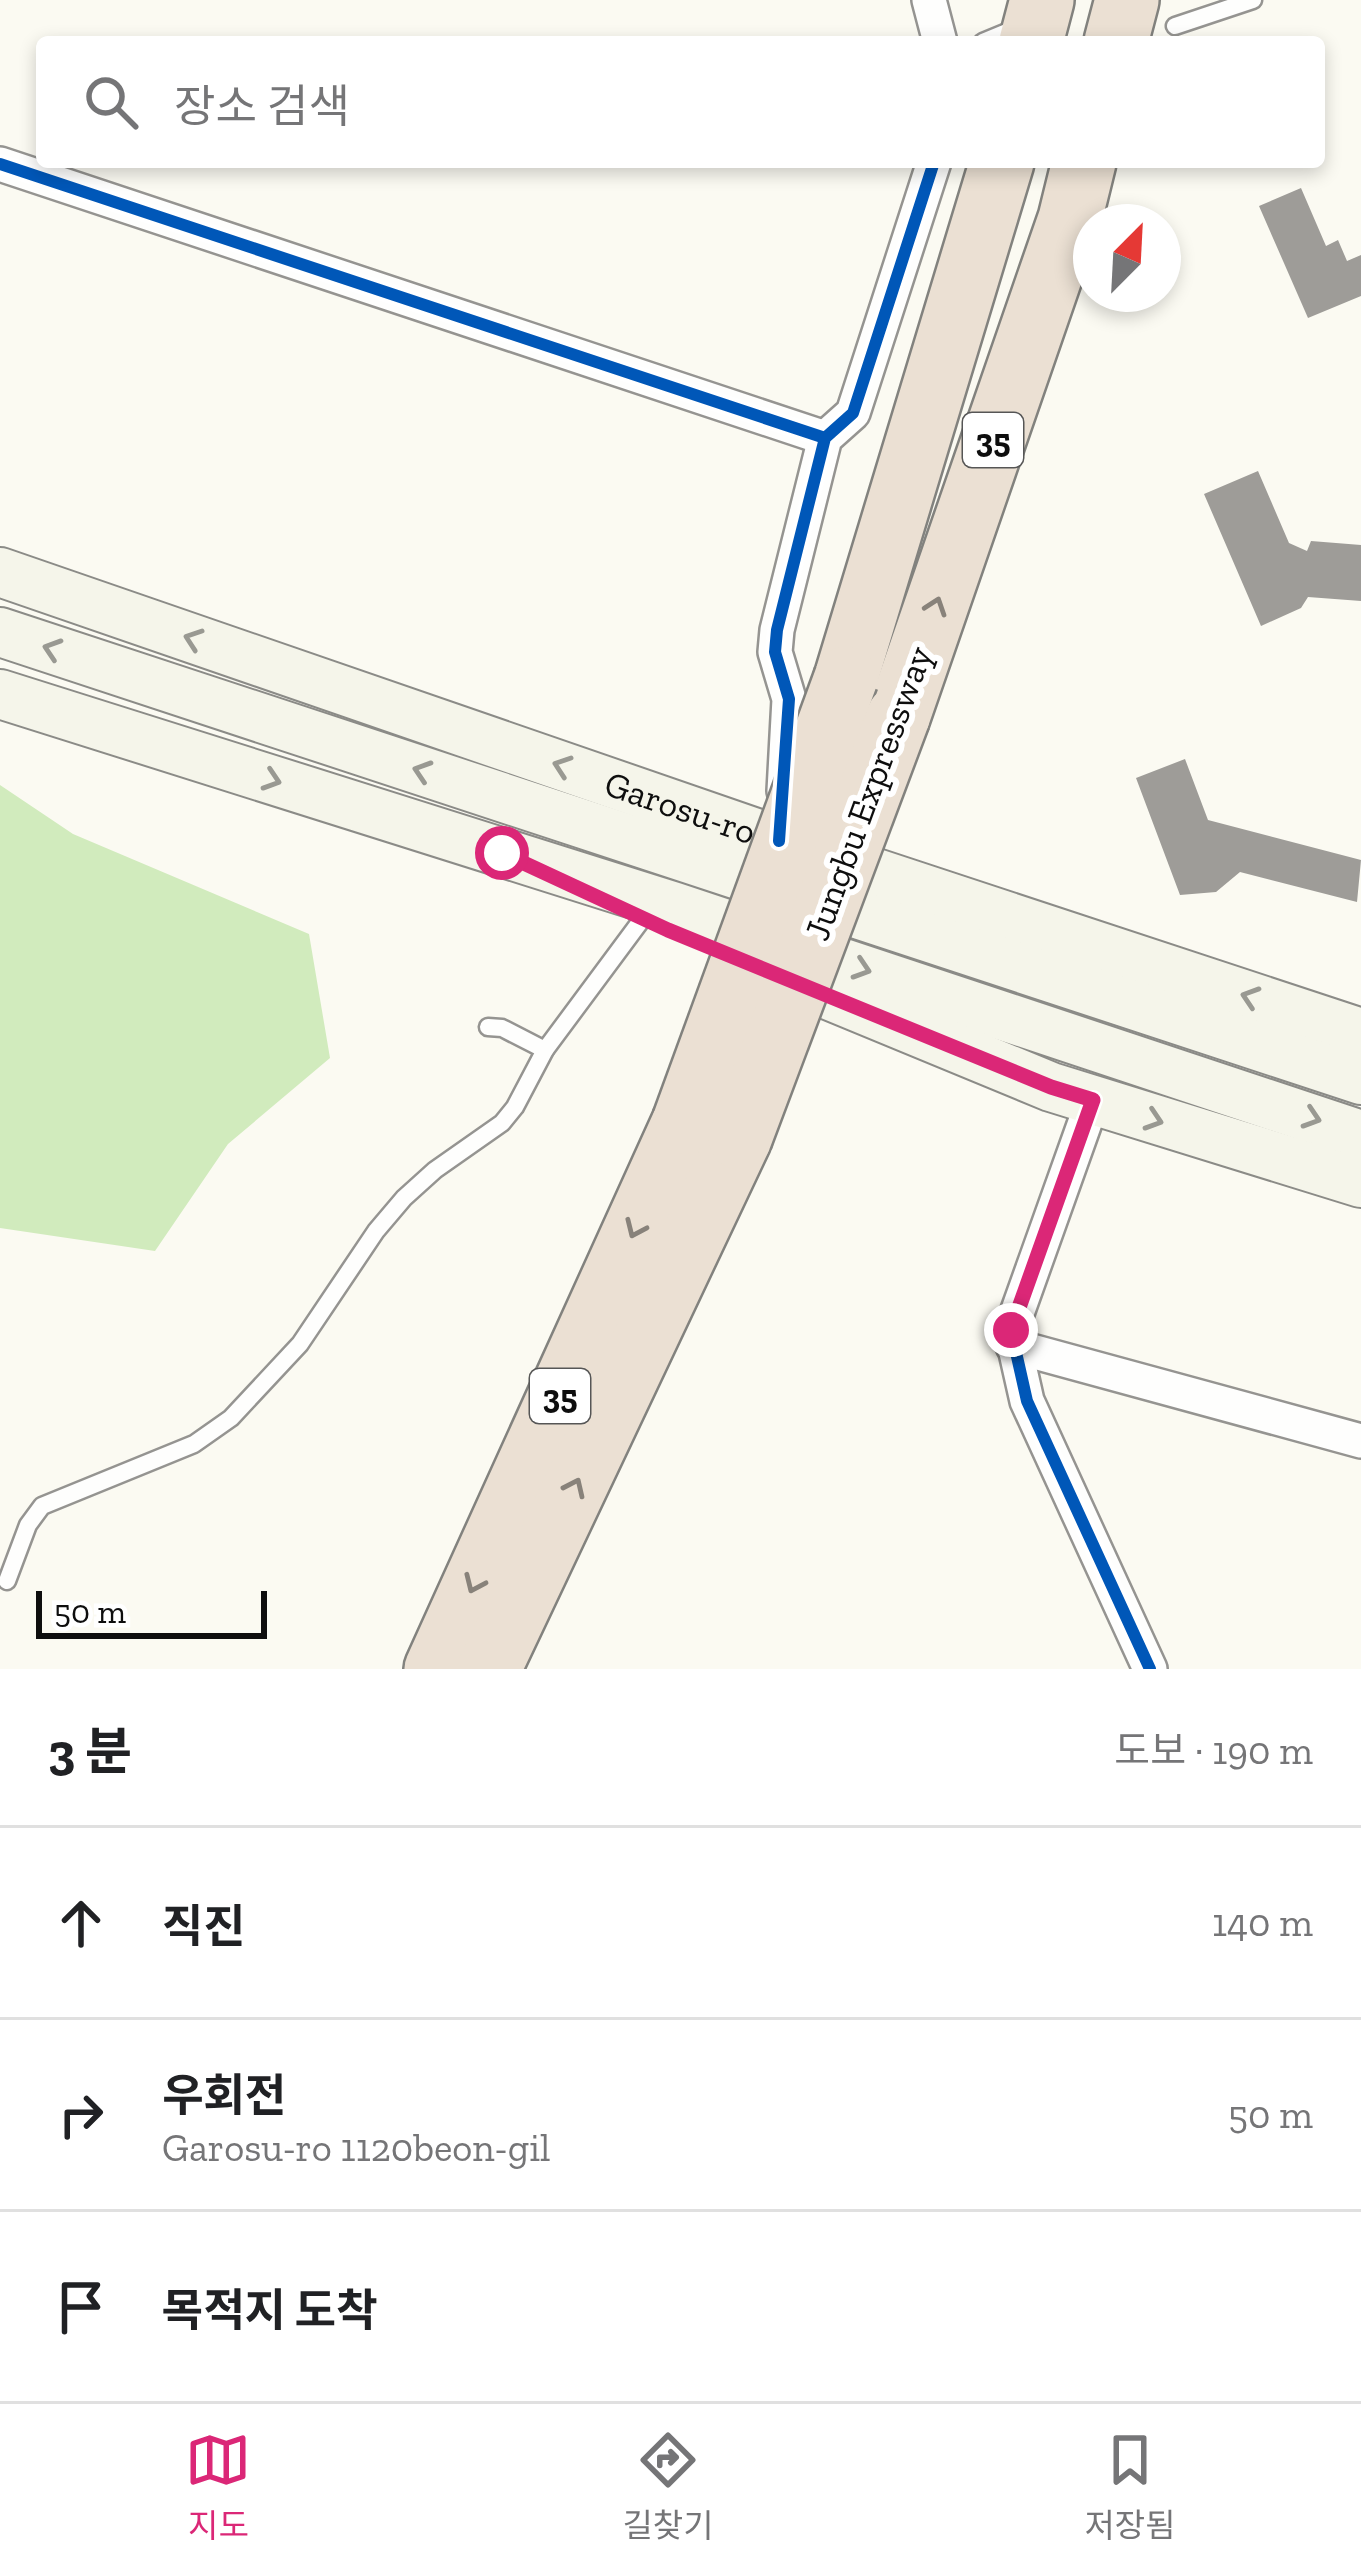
<!DOCTYPE html>
<html lang="ko">
<meta charset="utf-8">
<style>
body{margin:0;font-family:"Zilla Slab","Noto Sans KR",serif;background:#f2f2f2;color:#202124}
.compass{position:absolute;left:1073px;top:204px;width:108px;height:108px;border-radius:50%;background:#fff;box-shadow:0 6px 18px #0003;rotate:24deg}
.scale{position:absolute;left:36px;bottom:30px;width:231px;box-sizing:border-box;padding-left:12px;border:6px solid #0e0e0e;border-top:0;font-size:33px;line-height:42px;white-space:nowrap;color:#0e0e0e;-webkit-text-stroke:9px #fff;paint-order:stroke}
.stop{position:absolute;width:36px;height:36px;margin:-27px;border:9px solid #db2777;border-radius:50%;background:#fff}
.stop.end{background:#db2777;border-color:#fff;box-shadow:0 3px 12px #0008}
.list{margin:0;padding:0;list-style:none}
h2{display:flex;justify-content:space-between;align-items:center;height:156px;margin:0;padding:0 48px;font-size:51px}
h2 small{font-size:39px;font-weight:400;color:#757577}
.list li{display:grid;grid-template-columns:78px 1fr auto;gap:36px;align-items:center;box-sizing:border-box;height:192px;padding:0 48px;border-top:3px solid #e0e0e0}
.list b{display:block;font-size:45px;white-space:nowrap}
.list p{margin:0;font-size:39px;white-space:nowrap;color:#757577}
.list em{font-size:39px;font-style:normal;color:#757577}
.icon{flex:none;width:66px;height:66px;fill:none;stroke:currentColor;stroke-width:2;stroke-linecap:round;stroke-linejoin:round}
.map{position:relative;flex:none;width:1361px;height:1669px;overflow:hidden}
.search{position:absolute;background:#fff;box-shadow:0 6px 18px #0003;left:36px;right:36px;top:36px;height:132px;display:flex;align-items:center;gap:30px;box-sizing:border-box;padding:0 42px;border-radius:12px;color:#757577;font-size:45px}
.sheet{height:732px;background:#fff}
nav{display:flex;justify-content:space-around;align-items:center;box-sizing:border-box;height:168px;border-top:3px solid #e0e0e0;background:#fff;font-size:33px;color:#757577}
nav a{display:grid;justify-items:center;gap:6px}
nav .on{color:#db2777}
.map>svg:first-child{display:block}
.forest{fill:#d1ebbd}
.building{fill:#9e9c98}
.lines{fill:none;stroke-linecap:round;stroke-linejoin:round}
.service-casing{stroke:#959491;stroke-width:21}
.minor-casing{stroke:#959491;stroke-width:38}
.secondary-casing{stroke:#8b8b87;stroke-width:52}
.motorway-casing{stroke:#82827e;stroke-width:68}
.service{stroke:#fefefd;stroke-width:16}
.minor{stroke:#fefefd;stroke-width:33}
.secondary{stroke:#f5f5ea;stroke-width:48}
.motorway{stroke:#ebe0d3;stroke-width:63}
.motorway-bridge-casing{stroke:#82827e;stroke-width:68;stroke-linecap:butt}
.motorway-bridge{stroke:#ebe0d3;stroke-width:63}
.cycleway-casing{stroke:#fff;stroke-width:20}
.cycleway{stroke:#0057b8;stroke-width:12}
.oneway{stroke:#88827a}
.oneway2{stroke:#999992}
.route{stroke:#db2777;stroke-width:15}
.labels{text-anchor:middle;dominant-baseline:central;stroke-width:12;stroke-linejoin:round;paint-order:stroke}
.shield{fill:#fff;stroke:#565656;stroke-width:3}
.shield-label{font-size:33px;font-weight:bold;fill:#0e0e0e}
.street-label{font-size:36px;fill:#0e0e0e;stroke:#fff}
</style>
<div class="map">
<svg width="1361" height="1669" viewBox="0 0 1361 1669">
<rect width="100%" height="100%" fill="#fbfaf2"/>
<path class="forest" d="M0 785 73 834 309 934 330 1058 228 1144 155 1251 0 1228Z"/>
<g class="building">
<path d="M1301 188 1326 246 1338 240 1347 261 1361 255V296L1308 318 1259 206Z"/>
<path d="M1258 471 1289 543 1307 551 1311 541 1361 545V601L1308 597 1301 608 1261 626 1204 494Z"/>
<path d="M1185 759 1208 820 1361 860 1357 902 1240 872 1216 892 1180 895 1136 778Z"/>
</g>
<g class="lines">
<defs>
<g id="service">
<path d="M1175 26 1253 0"/>
<path d="M983 42 1012 30"/>
<path d="M488 1027 502 1028 545 1050"/>
<path d="M7 1581 28 1525 42 1506 194 1444 231 1418 300 1344 376 1231 404 1198 435 1170 502 1123 515 1107 545 1050 643 918"/>
</g>
<g id="minor">
<path d="M929 0 940 42"/>
<path d="M0 164 825 438"/>
<path d="M784 791 789 699 775 652 777 630 825 438 853 413 934 162"/>
<path d="M1093 1100 1011 1330 1027 1401 1150 1669"/>
<path d="M1013 1346 1361 1441"/>
</g>
<g id="secondary">
<path id="s1" d="M0 572 779 841 1361 1033"/>
<path d="M0 632 1361 1080"/>
<path d="M0 694 675 907 1361 1135"/>
<path d="M770 971 1051 1087 1361 1183"/>
</g>
<g id="motorway">
<path d="M1031 42 1042 0"/>
<path d="M1116 42 1127 0"/>
<path d="M846 678 1002 162"/>
<path d="M898 717 1070 219 1084 162"/>
<path d="M436 1669 684 1122"/>
<path d="M489 1669 740 1138"/>
</g>
</defs>
<use href="#service" class="service-casing"/>
<use href="#minor" class="minor-casing"/>
<use href="#secondary" class="secondary-casing"/>
<use href="#motorway" class="motorway-casing"/>
<use href="#service" class="service"/>
<use href="#minor" class="minor"/>
<use href="#secondary" class="secondary"/>
<use href="#motorway" class="motorway"/>
<defs>
<g id="motorway-bridge">
<path d="M684 1122 846 678"/>
<path d="M740 1138 898 717"/>
</g>
</defs>
<use href="#motorway-bridge" class="motorway-bridge-casing"/>
<use href="#motorway-bridge" class="motorway-bridge"/>
<defs>
<g id="cycleway">
<path d="M0 164 825 438"/>
<path d="M779 841 789 699 775 652 777 630 825 438 853 413 934 162"/>
<path d="M1093 1100 1011 1330 1027 1401 1150 1669"/>
</g>
</defs>
<use href="#cycleway" class="cycleway-casing"/>
<use href="#cycleway" class="cycleway"/>
</g>
<defs><path id="oneway-chevron" d="M-2-3.5L2.5 0L-2 3.5" fill="none" stroke-width="1.6" stroke-linecap="round" stroke-linejoin="round" transform="scale(3)"/></defs>
<g class="oneway">
<use href="#oneway-chevron" transform="translate(936 606) rotate(-71)"/>
<use href="#oneway-chevron" transform="translate(635 1229) rotate(114)"/>
<use href="#oneway-chevron" transform="translate(575 1487) rotate(-65)"/>
<use href="#oneway-chevron" transform="translate(474 1584) rotate(114)"/>
</g>
<g class="oneway2">
<use href="#oneway-chevron" transform="translate(193 639) rotate(-161)"/>
<use href="#oneway-chevron" transform="translate(52 649) rotate(-162)"/>
<use href="#oneway-chevron" transform="translate(562 766) rotate(-161)"/>
<use href="#oneway-chevron" transform="translate(422 771) rotate(-162)"/>
<use href="#oneway-chevron" transform="translate(272 780) rotate(18)"/>
<use href="#oneway-chevron" transform="translate(862 969) rotate(18)"/>
<use href="#oneway-chevron" transform="translate(1250 997) rotate(-162)"/>
<use href="#oneway-chevron" transform="translate(1312 1118) rotate(18)"/>
<use href="#oneway-chevron" transform="translate(1154 1120) rotate(18)"/>
</g>
<g class="lines">
<path class="route" d="M502 853 668 930 1051 1087 1093 1100 1011 1330"/>
</g>
<g class="labels">
<g class="shield">
<rect x="963" y="413" width="60" height="54" rx="9"/>
<rect x="530" y="1369" width="60" height="54" rx="9"/>
</g>
<g class="shield-label">
<text x="993" y="440">35</text>
<text x="560" y="1396">35</text>
</g>
<g class="street-label">
<text transform="translate(868 793) rotate(-70)">Jungbu Expressway</text>
<text stroke="none"><textPath href="#s1" startOffset="720">Garosu-ro</textPath></text>
</g>
</g>
</svg>
<svg class="compass" viewBox="-18 -18 36 36"><path d="M0-13l5 13h-10z" fill="#e53935"/><path d="M0 13l5-13h-10z" fill="#757577"/></svg>
<div class="scale">50 m</div>
<div class="stop" style="left:502px;top:853px"></div>
<div class="stop end" style="left:1011px;top:1330px"></div>
<div class="search"><svg class="icon" aria-label="search" viewBox="0 0 24 24"><circle cx="10" cy="10" r="6"/><path d="M15 15l6 6"/></svg>장소 검색</div>
</div>
<section class="sheet">
<h2>3 분<small>도보 · 190 m</small></h2>
<ul class="list">
<li><svg class="icon" aria-label="ahead" viewBox="0 0 24 24"><path d="M12 20V5M6 11l6-6 6 6"/></svg><div><b>직진</b></div><em>140 m</em></li>
<li><svg class="icon" aria-label="right" viewBox="0 0 24 24"><path d="M7 20v-9h11M14 6l5 5-5 5"/></svg><div><b>우회전</b><p>Garosu-ro 1120beon-gil</p></div><em>50 m</em></li>
<li><svg class="icon" aria-label="arrive" viewBox="0 0 24 24"><path d="M6 21V4h12l-3 4 3 4H6"/></svg><div><b>목적지 도착</b></div></li>
</ul>
</section>
<nav>
<a class="on"><svg class="icon" aria-label="map" viewBox="0 0 24 24"><path d="M3 6l6-2 6 2 6-2v14l-6 2-6-2-6 2zM9 4v14M15 6v14"/></svg>지도</a>
<a><svg class="icon" aria-label="directions" viewBox="0 0 24 24"><path d="M12 3l9 9-9 9-9-9zM9 14v-3h6M13 9l2 2-2 2"/></svg>길찾기</a>
<a><svg class="icon" aria-label="saved" viewBox="0 0 24 24"><path d="M7 4h10v16l-5-4-5 4z"/></svg>저장됨</a>
</nav>
